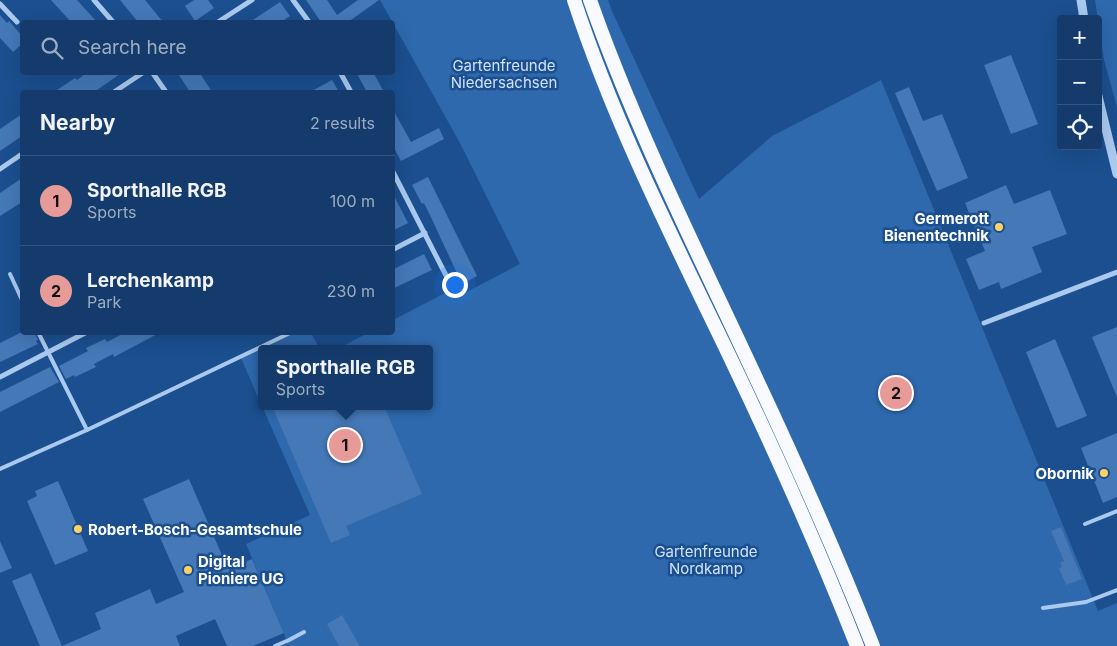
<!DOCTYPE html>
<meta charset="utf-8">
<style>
body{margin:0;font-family:Inter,sans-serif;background:#1d4271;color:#f1f3f6}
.controls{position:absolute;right:15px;top:15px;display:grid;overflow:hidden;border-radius:5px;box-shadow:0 5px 20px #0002}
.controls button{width:45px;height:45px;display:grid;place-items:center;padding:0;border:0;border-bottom:1px solid #33557e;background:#143b6b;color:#f1f3f6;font:25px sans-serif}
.you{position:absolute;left:454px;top:284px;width:18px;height:18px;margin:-12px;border:4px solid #fff;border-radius:50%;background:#1a73e8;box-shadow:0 0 0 8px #1a73e833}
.badge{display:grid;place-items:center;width:32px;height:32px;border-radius:50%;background:#e69b98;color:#111;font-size:16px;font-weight:700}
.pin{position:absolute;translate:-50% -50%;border:2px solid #fff;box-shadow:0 1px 5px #0006}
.popup{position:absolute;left:258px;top:345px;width:175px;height:65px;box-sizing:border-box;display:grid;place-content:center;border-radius:5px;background:#143b6b;filter:drop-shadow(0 1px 4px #0005);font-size:16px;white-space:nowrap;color:#9dadc1}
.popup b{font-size:19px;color:#f1f3f6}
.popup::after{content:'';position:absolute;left:50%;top:100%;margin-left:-10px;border:10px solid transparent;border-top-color:#143b6b}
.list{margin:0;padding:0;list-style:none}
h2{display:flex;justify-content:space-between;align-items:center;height:65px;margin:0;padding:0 20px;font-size:21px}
h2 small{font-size:16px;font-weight:400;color:#9dadc1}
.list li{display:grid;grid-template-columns:32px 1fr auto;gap:15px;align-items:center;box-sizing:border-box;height:90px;padding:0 20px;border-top:1px solid #33557e}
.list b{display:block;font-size:19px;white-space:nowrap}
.list p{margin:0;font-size:16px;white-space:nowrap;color:#9dadc1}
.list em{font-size:16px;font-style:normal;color:#9dadc1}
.icon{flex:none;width:28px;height:28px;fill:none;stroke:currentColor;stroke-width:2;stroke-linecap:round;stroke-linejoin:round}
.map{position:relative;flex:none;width:1117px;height:646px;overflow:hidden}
.search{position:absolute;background:#143b6b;box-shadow:0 5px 20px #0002;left:20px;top:20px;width:375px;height:55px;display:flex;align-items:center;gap:12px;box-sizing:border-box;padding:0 18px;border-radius:5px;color:#9dadc1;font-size:19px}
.panel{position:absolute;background:#143b6b;box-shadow:0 5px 20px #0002;left:20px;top:90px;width:375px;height:245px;border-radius:5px}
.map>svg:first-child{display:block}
.green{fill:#2e69ad}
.building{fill:#4478b7}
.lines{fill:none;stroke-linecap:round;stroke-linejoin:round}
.service{stroke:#a9c9ee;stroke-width:4}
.minor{stroke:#a9c9ee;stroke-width:5}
.tertiary{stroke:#a9c9ee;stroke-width:9}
.trunk{stroke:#f8faff;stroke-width:14}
.poi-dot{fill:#ffd166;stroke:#1b4f8f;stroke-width:2}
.labels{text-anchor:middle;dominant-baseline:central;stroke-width:5;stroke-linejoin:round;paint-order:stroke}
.park-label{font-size:15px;fill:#cfe3fa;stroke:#1b4f8f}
.poi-label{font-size:15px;font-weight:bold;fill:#fff;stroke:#1b4f8f;text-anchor:end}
</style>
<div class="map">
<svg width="1117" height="646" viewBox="0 0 1117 646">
<rect width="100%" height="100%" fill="#1b4f8f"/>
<g class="green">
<path d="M380 0H608L612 11 699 199 772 136 881 80 1098 611 1117 603V646H282L287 644 284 633 246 544 310 515 262 406H429V349H337L368 333 392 332 393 320 447 292 457 297 520 264 460 143Z"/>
<path d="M1095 0H1117V107L1104 60Z"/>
<path d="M294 333H311L320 349H261V404L241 358Z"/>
</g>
<g class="building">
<path d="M51 0H77L97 22H71Z"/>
<path d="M120 0H145L163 22H138Z"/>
<path d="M194 0H208L214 8 195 21 185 6Z"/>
<path d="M306 0H327L337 15 358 0H379L348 22H321Z"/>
<path d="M280 2 290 16 281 22H250Z"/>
<path d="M0 15 7 23 9 21 22 36V44L13 52 0 38Z"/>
<path d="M1011 55 1038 124 1011 134 984 65Z"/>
<path d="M88 72H123L94 92H54L75 78 77 80Z"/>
<path d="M177 72H199L212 92H190Z"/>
<path d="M356 72H373L384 92H367Z"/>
<path d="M332 80 339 92H310Z"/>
<path d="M909 87 923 121 942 114 968 178 937 191 895 93Z"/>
<path d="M392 108 411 142 439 128 444 139 401 161 392 144Z"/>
<path d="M22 114V136L0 151V129Z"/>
<path d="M428 177 477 276 462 284 429 213 424 203 422 204 412 185Z"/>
<path d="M22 178V202L0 216V193Z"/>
<path d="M1006 185 1014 204 1050 190 1067 234 1032 247 1042 272 1001 289 999 282 979 290 966 259 985 251 965 203Z"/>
<path d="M392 192 408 223 392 231Z"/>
<path d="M424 254 432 270 392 289V270Z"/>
<path d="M1117 327V397L1092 337Z"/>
<path d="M22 332H34L38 340 36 341 38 344 0 362V343Z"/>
<path d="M126 332H161L114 357 113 354 94 364 96 367 75 377 74 375 66 379 59 366 88 351 86 348 105 339 107 342Z"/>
<path d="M1055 339 1087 416 1057 428 1026 352Z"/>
<path d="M50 367 59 382 0 412V392Z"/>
<path d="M272 406H384L422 494 346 526 350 535 331 543Z"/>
<path d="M1117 433V497L1103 503 1081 448Z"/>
<path d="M189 479 228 569 252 559 284 633 253 646H227L215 619 176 636 180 646H40L12 581 31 573 62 646 101 629 95 613 150 589 156 604 184 592 143 499Z"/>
<path d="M58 481 88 551 55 565 27 501 37 496 35 491Z"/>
<path d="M1061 527 1082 579 1066 585 1059 568 1062 567 1060 562 1064 561 1051 531Z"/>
<path d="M0 541 12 568 0 573Z"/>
<path d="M342 615 360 646H339L327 624Z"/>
</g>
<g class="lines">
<g class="service">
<path d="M10 274 22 300"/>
<path d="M38 332 87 430"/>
<path d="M0 469 87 430 292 332"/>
<path d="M1085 524 1117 511"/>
<path d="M1043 608 1086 602 1117 590"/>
<path d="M275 646 289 640 304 632"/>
</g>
<g class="minor">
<path d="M94 0 113 22"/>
<path d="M293 0 309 22"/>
<path d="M0 4 17 22"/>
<path d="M218 22 252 0"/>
<path d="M152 72 166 92"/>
<path d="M340 72 351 92"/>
<path d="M114 92 144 72"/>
<path d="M0 169 22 154"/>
<path d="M392 170 453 289"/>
<path d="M392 250 425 233"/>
<path d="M984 323 1117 272"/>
<path d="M0 377 87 332"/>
</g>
<g class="tertiary">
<path d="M1081 0 1084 19"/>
<path d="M1098 96 1117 174"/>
</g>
<g class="trunk">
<path d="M574 0C614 122 672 237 728 353 774 449 818 547 857 646"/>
<path d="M590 0C634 125 693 243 749 363 793 456 835 550 873 646"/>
</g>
</g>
<g class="poi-dot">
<circle cx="999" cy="227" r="5"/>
<circle cx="1104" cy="473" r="5"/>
<circle cx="78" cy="529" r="5"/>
<circle cx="188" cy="570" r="5"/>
</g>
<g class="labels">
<g class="park-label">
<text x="504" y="65">Gartenfreunde<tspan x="504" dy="17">Niedersachsen</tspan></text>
<text x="706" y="551">Gartenfreunde<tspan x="706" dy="17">Nordkamp</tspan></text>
</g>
<g class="poi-label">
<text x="989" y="218">Germerott<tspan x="989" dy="17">Bienentechnik</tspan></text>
<text x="1094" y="473">Obornik</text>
<text x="88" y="529" text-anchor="start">Robert-Bosch-Gesamtschule</text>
<text x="198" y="561" text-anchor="start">Digital<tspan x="198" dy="17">Pioniere UG</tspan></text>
</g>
</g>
</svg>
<div class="controls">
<button>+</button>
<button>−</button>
<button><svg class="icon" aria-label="locate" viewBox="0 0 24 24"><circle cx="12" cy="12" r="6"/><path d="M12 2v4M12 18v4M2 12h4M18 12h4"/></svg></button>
</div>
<div class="you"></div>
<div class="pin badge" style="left:345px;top:445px">1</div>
<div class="popup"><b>Sporthalle RGB</b>Sports</div>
<div class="pin badge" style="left:896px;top:393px">2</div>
<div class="search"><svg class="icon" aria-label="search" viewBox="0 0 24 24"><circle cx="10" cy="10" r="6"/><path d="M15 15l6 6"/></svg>Search here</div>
<section class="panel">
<h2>Nearby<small>2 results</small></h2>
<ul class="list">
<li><span class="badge">1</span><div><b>Sporthalle RGB</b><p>Sports</p></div><em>100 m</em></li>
<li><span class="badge">2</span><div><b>Lerchenkamp</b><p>Park</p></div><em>230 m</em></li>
</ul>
</section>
</div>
